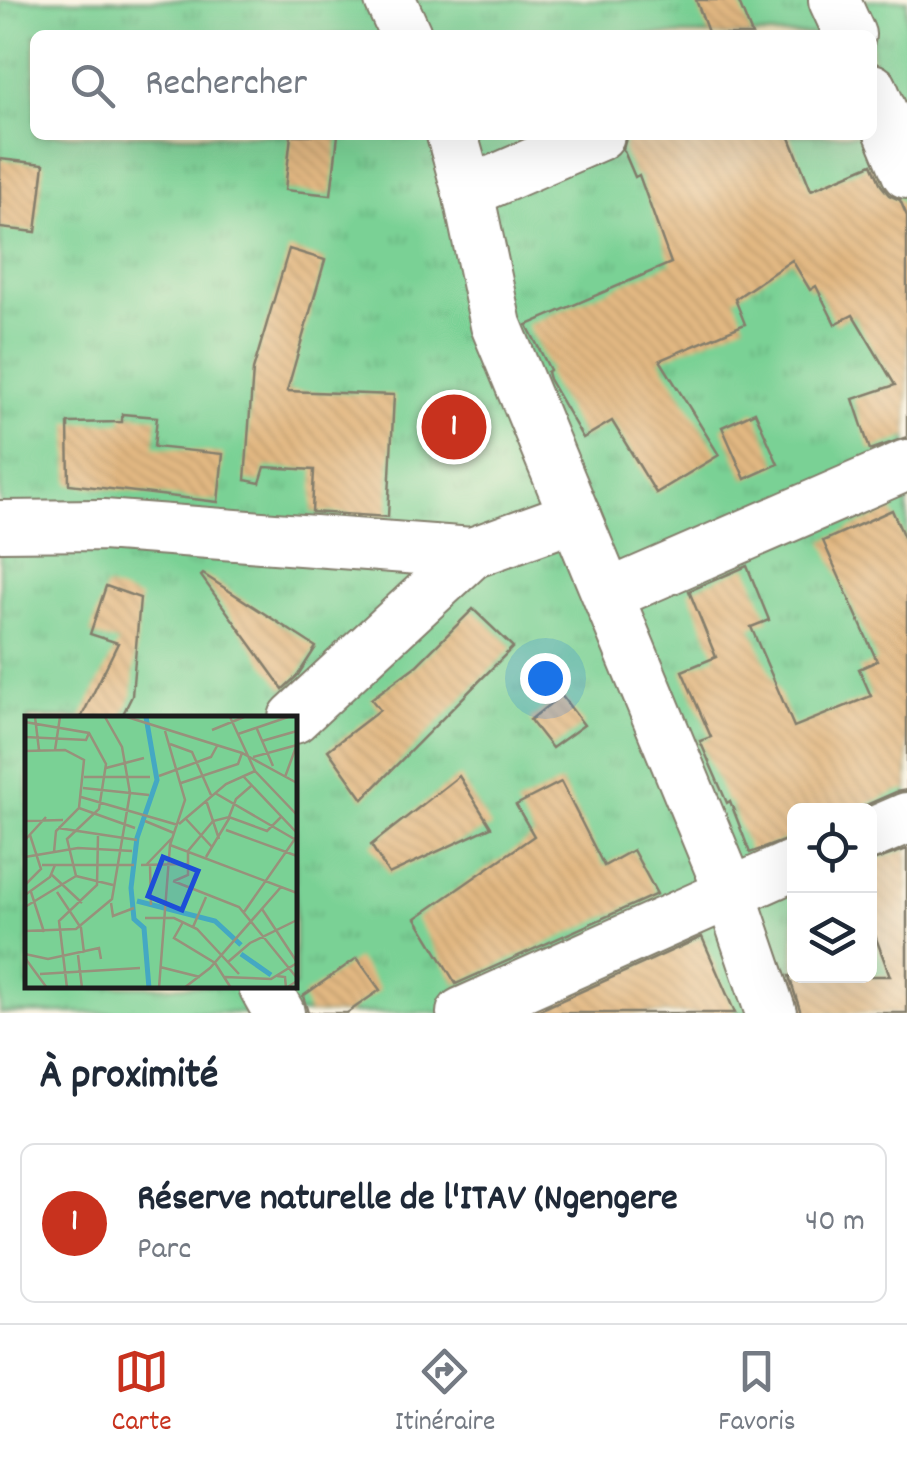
<!DOCTYPE html>
<html lang="fr">
<meta charset="utf-8">
<style>
body{margin:0;font-family:Dekko,sans-serif;background:#f6f6f7;color:#1f2937}
.controls{position:absolute;right:30px;bottom:30px;display:grid;overflow:hidden;border-radius:15px;box-shadow:0 10px 40px #0002}
.controls button{width:90px;height:90px;display:grid;place-items:center;padding:0;border:0;border-bottom:2px solid #e0e1e3;background:#fff;color:#1f2937;font:50px sans-serif}
.you{position:absolute;left:545px;top:678px;width:35px;height:35px;margin:-25px;border:8px solid #fff;border-radius:50%;background:#1a73e8;box-shadow:0 0 0 15px #1a73e833}
.badge{display:grid;place-items:center;width:65px;height:65px;border-radius:50%;background:#c8321e;color:#fff;font-size:32px;font-weight:700}
.pin{position:absolute;translate:-50% -50%;border:5px solid #fff;box-shadow:0 2px 10px #0006}
.list{margin:0;padding:0;list-style:none}
h2{display:flex;justify-content:space-between;align-items:center;height:130px;margin:0;padding:0 40px;font-size:42px}
h2 small{font-size:32px;font-weight:400;color:#747a83}
.list li{display:grid;grid-template-columns:65px 1fr auto;gap:30px;align-items:center;box-sizing:border-box;height:160px;margin:0 20px 20px;padding:0 20px;border:2px solid #e0e1e3;border-radius:15px}
.list b{display:block;font-size:38px;white-space:nowrap}
.list p{margin:0;font-size:32px;white-space:nowrap;color:#747a83}
.list em{font-size:32px;font-style:normal;color:#747a83}
.icon{flex:none;width:55px;height:55px;fill:none;stroke:currentColor;stroke-width:2;stroke-linecap:round;stroke-linejoin:round}
.map{position:relative;flex:none;width:907px;height:1013px;overflow:hidden}
.search{position:absolute;background:#fff;box-shadow:0 10px 40px #0002;left:30px;right:30px;top:30px;height:110px;display:flex;align-items:center;gap:25px;box-sizing:border-box;padding:0 35px;border-radius:15px;color:#747a83;font-size:38px}
.sheet{height:310px;background:#fff}
nav{display:flex;justify-content:space-around;align-items:center;box-sizing:border-box;height:140px;border-top:2px solid #e0e1e3;background:#fff;font-size:28px;color:#747a83}
nav a{display:grid;justify-items:center;gap:5px}
nav .on{color:#c8321e}
.map>svg:first-child{display:block}
.park{fill:url(#park-tufts);stroke:#4b7658;stroke-width:2.5;fill-rule:evenodd}
.building{fill:url(#building-back-hatch)}
.lines{fill:none;stroke-linecap:round;stroke-linejoin:round}
.street-casing{stroke:#847e6c;stroke-width:54}
.street{stroke:#fff;stroke-width:50}
.inset-river{fill:none;stroke:#44a8c3;stroke-width:5}
.inset-road{fill:none;stroke:#98917b;stroke-width:2.5}
.view{fill:#1d4ed8;fill-opacity:0.15;stroke:#1d4ed8;stroke-width:5}
.inset-edge{fill:none;stroke:#1c1c1c;stroke-width:5}
</style>
<div class="map">
<svg width="907" height="1013" viewBox="0 0 907 1013">
<defs>
<pattern id="park-tufts" width="24" height="20" patternUnits="userSpaceOnUse" patternTransform="scale(2.5)"><rect width="24" height="20" fill="#7ad195"/><path d="M3 7l-1-3M5 7V3M7 7l1-3M15 17l-1-3M17 17v-4M19 17l1-3" fill="none" stroke="#69b380"/></pattern>
<pattern id="building-back-hatch" width="6" height="6" patternUnits="userSpaceOnUse" patternTransform="scale(2.5)"><rect width="6" height="6" fill="#e2b882"/><path d="M-1 5l2 2M0 0l6 6M5-1l2 2" fill="none" stroke="#c19e70"/></pattern>
</defs>
<rect width="100%" height="100%" fill="#fcf5e5"/>
<filter id="ink" filterUnits="userSpaceOnUse"><feTurbulence type="fractalNoise" baseFrequency=".01" numOctaves="2"/><feDisplacementMap in="SourceGraphic" scale="20" xChannelSelector="R" yChannelSelector="G"/><feConvolveMatrix kernelMatrix="1 2 1 2 8 2 1 2 1" color-interpolation-filters="sRGB"/></filter>
<filter id="wash" filterUnits="userSpaceOnUse"><feTurbulence type="fractalNoise" baseFrequency=".0048" numOctaves="4" result="noise"/><feDisplacementMap in="SourceGraphic" scale="40" xChannelSelector="R" yChannelSelector="G"/><feGaussianBlur stdDeviation="2.25" result="paint"/><feColorMatrix in="noise" values="0 0 0 0 0 0 0 0 0 0 0 0 0 0 0 0 0 1.4 0 .05"/><feComposite in="paint" operator="in"/></filter>
<g filter="url(#wash)">
<rect width="100%" height="100%" fill="#ebdfbb"/>
<path class="park" d="M0 0H907V1013H0ZM35 35H872V135H35ZM28 718H295V986H28ZM794 811H870V976H794Z"/>
<g id="blocks">
<g class="building">
<path d="M696 0H738L752 35H709Z"/>
<path d="M291 135H338L331 195 285 190Z"/>
<path d="M627 135H789L811 190 872 164 881 185 889 195 900 200 907 216V437L870 450 853 399 895 385 853 315 835 324 816 286 810 290 792 260 735 299 745 324 660 360 719 455 656 493 612 421 583 438 549 379 547 372 550 370 527 325 671 263 639 175 635 177 623 149Z"/>
<path d="M0 159 44 164 36 232 0 228Z"/>
<path d="M289 249 325 260 287 391 394 395 388 517 312 512 314 470 265 467 260 483 245 480 253 370Z"/>
<path d="M755 412 778 464 745 479 722 427Z"/>
<path d="M122 414 157 417 154 447 223 454 218 502 69 484 68 423 122 422Z"/>
<path d="M892 510 907 544V790L896 792 855 810H794V837L750 853 730 801 727 803 700 741 711 737 682 671 716 657 689 591 747 566 769 620 751 627 794 727 871 696 859 669 877 661 823 541Z"/>
<path d="M203 574 316 647 298 675 283 689 201 576Z"/>
<path d="M106 586 140 598 132 696 121 718H81L118 643 90 634Z"/>
<path d="M473 609 513 647 363 799 328 750 380 710 371 699 417 665Z"/>
<path d="M561 695 584 725 552 748 530 720Z"/>
<path d="M459 776 491 827 389 874 371 845Z"/>
<path d="M561 782 604 866 633 850 657 894 456 984 416 918 534 836 516 805Z"/>
<path d="M907 849V1013H801L789 976H890L870 922V862Z"/>
<path d="M702 937 735 1013H533Z"/>
<path d="M357 958 380 990 347 1013H308L303 996Z"/>
</g>
</g>
</g>
<g filter="url(#ink)">
<use href="#blocks" fill-opacity="0" stroke="#847e6c" stroke-width="2.5"/>
<g class="lines">
<defs>
<g id="street">
<path d="M390 0 406 35"/>
<path d="M834 0 850 35"/>
<path d="M872 89 907 173"/>
<path d="M452 135 468 192 496 325 730 892 771 1013"/>
<path d="M468 192 599 135"/>
<path d="M0 526 103 525 472 553 575 516"/>
<path d="M608 595 907 465"/>
<path d="M294 718 472 553"/>
<path d="M870 834 907 818"/>
<path d="M264 986 279 1013"/>
<path d="M462 1013 794 865"/>
</g>
</defs>
<use href="#street" class="street-casing"/>
<use href="#street" class="street"/>
</g>
</g>
<g transform="translate(25 716)">
<rect width="272" height="272" fill="#ebdfbb"/>
<path d="M0 1H272V272H0Z" fill="#7ad195"/>
<path class="inset-river" d="M121 1 132 64 112 122 106 172 109 203 119 212 124 272M112 185 190 205 216 229M216 238 246 259"/>
<path class="inset-road" d="M10 1 14 34M102 1 217 37 272 67M205 1 230 55 272 99M0 6 64 17 81 48 74 93 42 123 51 160 0 191M232 13 248 50M187 14 219 1M213 18 263 1M0 21 61 24 64 17M237 25 272 15M145 28 167 36 186 79M30 34 35 1M0 35 40 34 59 44 54 92 31 115 29 136M228 41 272 29M81 52 119 42M134 60 186 41 192 30M218 60 272 117M59 61H125M260 61 271 31M156 67 213 48 217 37M58 72 124 79M190 77 271 124M56 81 153 109M181 84 194 123M54 92 110 112M204 101 211 83 226 70M161 103 187 131M0 105 38 104M120 105 149 117M154 108 201 68 230 55M33 112 112 124M201 114 272 140M0 124 21 101M145 129 272 177M0 141 53 132 107 135M181 141 205 101M122 148 148 121M17 149H109M116 149 162 148M125 149 126 189M27 159 57 187M51 160 88 169M148 165 214 191 272 262M149 165 163 159V135L188 105 204 101 242 115 256 101M0 169 16 153 5 119M6 176 19 216M32 176 56 212 59 237M0 179 25 161 30 149M86 187 88 200 109 192M237 193 272 246M219 196 272 120M120 202H149L172 213 214 258M158 206 149 222 190 247 206 272M168 211 181 181M0 215 51 213 87 183 105 77 97 31 80 1M0 238 23 243 74 232 76 243M53 239 57 272M0 242 22 272M203 246 225 227 272 204M135 251 175 261M15 258 115 252M252 260 260 261 261 272 272 265M200 261 246 263 272 247M42 272 34 205 72 169 73 120M134 272 145 129 160 84 140 15M159 272 185 252 256 171"/>
<path class="view" d="M138 141 173 155 157 194 123 180Z"/>
<rect width="272" height="272" class="inset-edge"/>
</g>
</svg>
<div class="controls">
<button><svg class="icon" aria-label="locate" viewBox="0 0 24 24"><circle cx="12" cy="12" r="6"/><path d="M12 2v4M12 18v4M2 12h4M18 12h4"/></svg></button>
<button><svg class="icon" aria-label="layers" viewBox="0 0 24 24"><path d="M12 4l9 5-9 5-9-5zM3 14l9 5 9-5"/></svg></button>
</div>
<div class="you"></div>
<div class="pin badge" style="left:454px;top:427px">1</div>
<div class="search"><svg class="icon" aria-label="search" viewBox="0 0 24 24"><circle cx="10" cy="10" r="6"/><path d="M15 15l6 6"/></svg>Rechercher</div>
</div>
<section class="sheet">
<h2>À proximité<small></small></h2>
<ul class="list">
<li><span class="badge">1</span><div><b>Réserve naturelle de l'ITAV (Ngengere</b><p>Parc</p></div><em>40 m</em></li>
</ul>
</section>
<nav>
<a class="on"><svg class="icon" aria-label="map" viewBox="0 0 24 24"><path d="M3 6l6-2 6 2 6-2v14l-6 2-6-2-6 2zM9 4v14M15 6v14"/></svg>Carte</a>
<a><svg class="icon" aria-label="directions" viewBox="0 0 24 24"><path d="M12 3l9 9-9 9-9-9zM9 14v-3h6M13 9l2 2-2 2"/></svg>Itinéraire</a>
<a><svg class="icon" aria-label="saved" viewBox="0 0 24 24"><path d="M7 4h10v16l-5-4-5 4z"/></svg>Favoris</a>
</nav>
